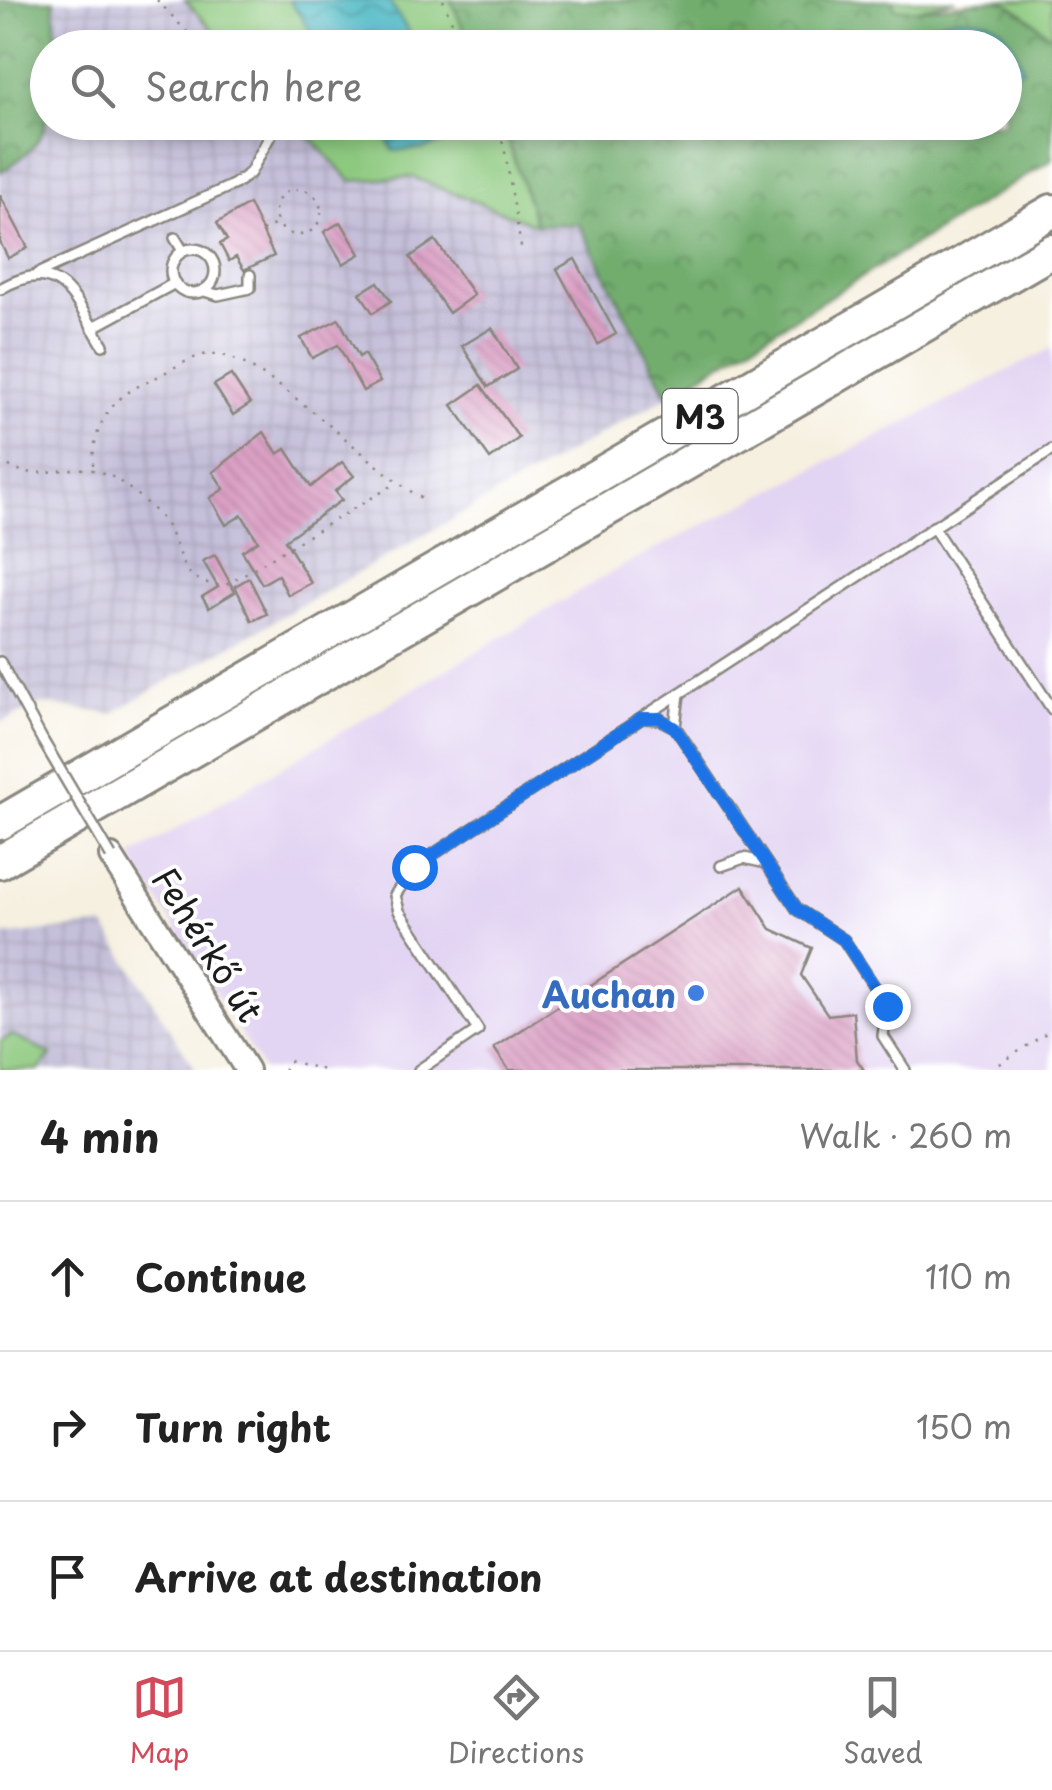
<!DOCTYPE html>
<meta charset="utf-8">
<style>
body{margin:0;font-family:"Playpen Sans",sans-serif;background:#f6f6f6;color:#222}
.stop{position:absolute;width:30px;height:30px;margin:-22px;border:8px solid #1a73e8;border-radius:50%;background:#fff}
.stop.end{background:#1a73e8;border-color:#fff;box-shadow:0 2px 10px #0008}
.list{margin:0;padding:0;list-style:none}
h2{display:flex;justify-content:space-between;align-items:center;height:130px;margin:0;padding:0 40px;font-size:42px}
h2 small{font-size:32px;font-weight:400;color:#767676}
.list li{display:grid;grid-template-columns:65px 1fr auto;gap:30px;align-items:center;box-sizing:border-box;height:150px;padding:0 40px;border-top:2px solid #e0e0e0}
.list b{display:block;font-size:38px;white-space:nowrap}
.list em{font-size:32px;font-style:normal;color:#767676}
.icon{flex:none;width:55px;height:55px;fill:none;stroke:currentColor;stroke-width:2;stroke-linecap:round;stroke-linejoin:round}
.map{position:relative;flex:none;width:1052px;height:1070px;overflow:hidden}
.search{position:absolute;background:#fff;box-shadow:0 5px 15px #0003;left:30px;right:30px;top:30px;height:110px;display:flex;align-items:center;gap:25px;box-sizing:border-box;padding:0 35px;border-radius:55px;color:#767676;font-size:38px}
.sheet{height:580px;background:#fff}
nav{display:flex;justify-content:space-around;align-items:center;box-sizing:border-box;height:140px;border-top:2px solid #e0e0e0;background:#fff;font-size:28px;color:#767676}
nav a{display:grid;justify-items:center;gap:5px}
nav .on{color:#d1495b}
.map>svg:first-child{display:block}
.built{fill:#e2d4f3}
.industrial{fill:url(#industrial-grid)}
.green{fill:#8dc97f;stroke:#54724e;stroke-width:2.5}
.forest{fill:url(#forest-crowns);stroke:#476445;stroke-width:2.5}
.water{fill:url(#water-waves);stroke:#326a6f;stroke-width:2.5}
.building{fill:url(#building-back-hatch)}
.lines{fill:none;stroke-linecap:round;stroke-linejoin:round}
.service-casing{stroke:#89867e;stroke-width:14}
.tertiary-casing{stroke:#89867e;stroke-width:28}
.motorway-casing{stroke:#89867e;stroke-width:38}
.path{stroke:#89867e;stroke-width:2.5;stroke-dasharray:2.5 8;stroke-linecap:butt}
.service{stroke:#fff;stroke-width:9}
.tertiary{stroke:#fff;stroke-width:22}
.motorway{stroke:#fff;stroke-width:32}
.service-bridge-casing{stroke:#89867e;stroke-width:14;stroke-linecap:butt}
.service-bridge{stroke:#fff;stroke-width:9}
.route{stroke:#1a73e8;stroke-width:12}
.shop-dot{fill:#3f7fe0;stroke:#fff;stroke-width:4}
.labels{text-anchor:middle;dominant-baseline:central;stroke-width:8;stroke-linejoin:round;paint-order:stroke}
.shield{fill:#fff;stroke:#606060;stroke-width:2.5}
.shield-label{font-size:32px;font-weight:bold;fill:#1c1c1c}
.street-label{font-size:35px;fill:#1c1c1c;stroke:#fff}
.shop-label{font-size:35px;font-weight:bold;fill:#366cbe;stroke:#fff;text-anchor:end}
</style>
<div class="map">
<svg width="1052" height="1070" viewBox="0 0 1052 1070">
<defs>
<pattern id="industrial-grid" width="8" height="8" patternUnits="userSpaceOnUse" patternTransform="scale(2.5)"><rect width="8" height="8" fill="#c5c0da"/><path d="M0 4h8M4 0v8" fill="none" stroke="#a9a4ba"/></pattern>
<pattern id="forest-crowns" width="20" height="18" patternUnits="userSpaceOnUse" patternTransform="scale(2.5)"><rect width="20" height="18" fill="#72ad6e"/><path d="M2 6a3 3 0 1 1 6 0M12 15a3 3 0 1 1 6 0" fill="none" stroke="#5d8c5a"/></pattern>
<pattern id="water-waves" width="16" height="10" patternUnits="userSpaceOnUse" patternTransform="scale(2.5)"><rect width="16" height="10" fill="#49b7c2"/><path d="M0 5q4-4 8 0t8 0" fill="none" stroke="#3c949d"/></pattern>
<pattern id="building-back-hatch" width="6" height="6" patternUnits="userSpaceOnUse" patternTransform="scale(2.5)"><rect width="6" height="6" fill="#dba0c5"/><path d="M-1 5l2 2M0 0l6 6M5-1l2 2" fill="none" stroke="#bb89a9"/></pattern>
</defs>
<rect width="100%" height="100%" fill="#fff"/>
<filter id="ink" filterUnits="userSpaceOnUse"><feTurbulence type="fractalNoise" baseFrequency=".01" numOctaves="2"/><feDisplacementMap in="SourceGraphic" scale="20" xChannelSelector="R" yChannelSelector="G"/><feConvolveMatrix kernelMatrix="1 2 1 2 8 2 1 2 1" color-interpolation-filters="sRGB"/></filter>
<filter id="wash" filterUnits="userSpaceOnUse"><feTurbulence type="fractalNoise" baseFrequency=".0048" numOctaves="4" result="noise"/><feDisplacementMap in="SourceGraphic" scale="40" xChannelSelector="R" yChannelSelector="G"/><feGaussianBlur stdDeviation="2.25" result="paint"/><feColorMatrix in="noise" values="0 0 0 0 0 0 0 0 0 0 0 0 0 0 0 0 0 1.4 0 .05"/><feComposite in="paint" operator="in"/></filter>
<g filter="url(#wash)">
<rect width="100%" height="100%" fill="#f6f0e0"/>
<path class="built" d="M1052 348V1070H263L131 856 620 567Z"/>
<g class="industrial">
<path d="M0 0H185L228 47 48 48V122L297 123 351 181 412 177 535 225 579 224 668 396 111 714 42 704 0 723Z"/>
<path d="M104 925 196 1070H0V936Z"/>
</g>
<g class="green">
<path d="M185 0H451L471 47H228Z"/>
<path d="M891 0H956L913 10 895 8Z"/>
<path d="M1001 0H1052V36Z"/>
<path d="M297 123H502L536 225 412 177 351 181Z"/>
<path d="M13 1035 51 1055 39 1070H0V1041Z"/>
</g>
<g class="forest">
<path d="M0 0H54L57 47 48 48C48 110 60 138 0 172Z"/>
<path d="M451 0H891L895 8C930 13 964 0 999 0 1015 4 1037 26 1052 36V160L668 396 579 224 536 225 502 123 1004 122V48L471 47Z"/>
</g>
<g class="water">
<path d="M289 0H388L419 47H322Z"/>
<path d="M958 18C1004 19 1006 29 1023 68L1005 80 1004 48 857 47 898 31Z"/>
<path d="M376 123H459L451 140 423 149 394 151Z"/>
</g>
<g id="blocks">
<g class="building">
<path d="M0 195 28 248 8 258 0 242Z"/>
<path d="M249 204 274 256 244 270 236 257 229 261 220 244 227 240 217 223Z"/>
<path d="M341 222 360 254 343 264 324 232Z"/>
<path d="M435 240 474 295 449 313 410 257Z"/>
<path d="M575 259 616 334 598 344 557 269Z"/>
<path d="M378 282 391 301 373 313 360 293Z"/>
<path d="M339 319 359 357 364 354 380 382 363 391 338 345 312 358 301 338Z"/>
<path d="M492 328 517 369 488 387 462 346Z"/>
<path d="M231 375 250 404 233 415 214 385Z"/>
<path d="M481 385 519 438 490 459 452 405Z"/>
<path d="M264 432 278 454 286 449 311 487 342 462 354 476 335 491 342 500 285 540 311 583 288 595 278 575 262 584 242 551 258 541 242 515 226 525 210 498 224 489 213 472Z"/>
<path d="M215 555 235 592 209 608 202 597 218 587 203 561Z"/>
<path d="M249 578 267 614 252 621 235 586Z"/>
<path d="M743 886 771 929 812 948 801 975 828 1015 853 1012 857 1060 864 1070H509L494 1048Z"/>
</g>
</g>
</g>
<g filter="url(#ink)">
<use href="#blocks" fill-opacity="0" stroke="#89867e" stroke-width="2.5"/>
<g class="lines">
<defs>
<g id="service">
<path d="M175 238 183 251"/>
<circle cx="193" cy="271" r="22"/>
<path d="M37 274 235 184 250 173 272 132"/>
<path d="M0 289C61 253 75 300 103 345"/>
<path d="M204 291 218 295 250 288V275"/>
<path d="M92 328 175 283"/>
<path d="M933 527 1052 709"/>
<path d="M0 662 43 741"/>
<path d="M679 694 675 727 797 909 844 940 887 1006 883 1036 905 1070"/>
<path d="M644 718 659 719 675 727"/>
<path d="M721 866 744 858 766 863"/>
<path d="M419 1070 478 1030 399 911 395 895 414 867 1052 450"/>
</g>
<path id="tertiary" d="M111 856 247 1070"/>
<g id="motorway">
<path d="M0 823 1052 211"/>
<path d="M0 862 1052 251"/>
</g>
</defs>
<use href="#service" class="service-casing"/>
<use href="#tertiary" class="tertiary-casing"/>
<use href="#motorway" class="motorway-casing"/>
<g class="path">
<path d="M157 0 202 48"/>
<path d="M443 0 463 48"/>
<path d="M494 122 504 146 521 247"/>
<circle cx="298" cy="212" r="23"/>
<path d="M262 231 276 224"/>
<path d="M0 460C39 491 70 452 116 479 130 488 151 506 162 519 187 553 172 581 224 586L395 484"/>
<path d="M93 465C93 426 110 398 147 382 165 374 191 355 210 354 259 350 373 471 423 499"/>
<path d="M284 1070 289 1061 324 1070"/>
<path d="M991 1070 1052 1029"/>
</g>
<use href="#service" class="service"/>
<use href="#tertiary" class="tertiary"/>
<use href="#motorway" class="motorway"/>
<defs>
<path id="service-bridge" d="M43 741 111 856"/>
</defs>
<use href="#service-bridge" class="service-bridge-casing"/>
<use href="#service-bridge" class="service-bridge"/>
</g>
</g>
<g class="lines" filter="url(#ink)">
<path class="route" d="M414 867 642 718H659L675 728 797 909 844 940 887 1006"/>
</g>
<circle class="shop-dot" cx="696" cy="993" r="10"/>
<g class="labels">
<rect class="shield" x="662.5" y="389" width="75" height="54" rx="8"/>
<g class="shield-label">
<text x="700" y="416">M3</text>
</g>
<g class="street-label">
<text transform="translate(209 944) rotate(58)">Fehérkő út</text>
</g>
<g class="shop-label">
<text x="676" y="993">Auchan</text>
</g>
</g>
</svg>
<div class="stop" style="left:414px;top:867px"></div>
<div class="stop end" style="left:887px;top:1006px"></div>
<div class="search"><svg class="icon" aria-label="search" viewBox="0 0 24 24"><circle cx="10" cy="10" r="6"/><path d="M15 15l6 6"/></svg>Search here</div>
</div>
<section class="sheet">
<h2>4 min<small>Walk · 260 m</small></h2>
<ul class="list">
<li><svg class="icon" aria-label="ahead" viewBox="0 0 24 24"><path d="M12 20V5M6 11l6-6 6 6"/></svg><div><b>Continue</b></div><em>110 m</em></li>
<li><svg class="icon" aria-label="right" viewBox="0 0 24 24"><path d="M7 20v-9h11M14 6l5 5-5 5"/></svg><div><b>Turn right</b></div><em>150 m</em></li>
<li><svg class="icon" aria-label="arrive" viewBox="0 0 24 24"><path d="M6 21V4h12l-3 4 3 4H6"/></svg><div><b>Arrive at destination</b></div></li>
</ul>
</section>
<nav>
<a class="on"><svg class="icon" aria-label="map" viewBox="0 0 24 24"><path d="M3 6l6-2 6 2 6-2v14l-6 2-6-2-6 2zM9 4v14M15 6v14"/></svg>Map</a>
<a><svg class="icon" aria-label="directions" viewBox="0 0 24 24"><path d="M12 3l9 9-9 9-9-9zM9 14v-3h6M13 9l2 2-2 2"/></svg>Directions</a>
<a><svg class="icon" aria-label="saved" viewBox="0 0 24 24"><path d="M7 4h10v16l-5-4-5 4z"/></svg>Saved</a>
</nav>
